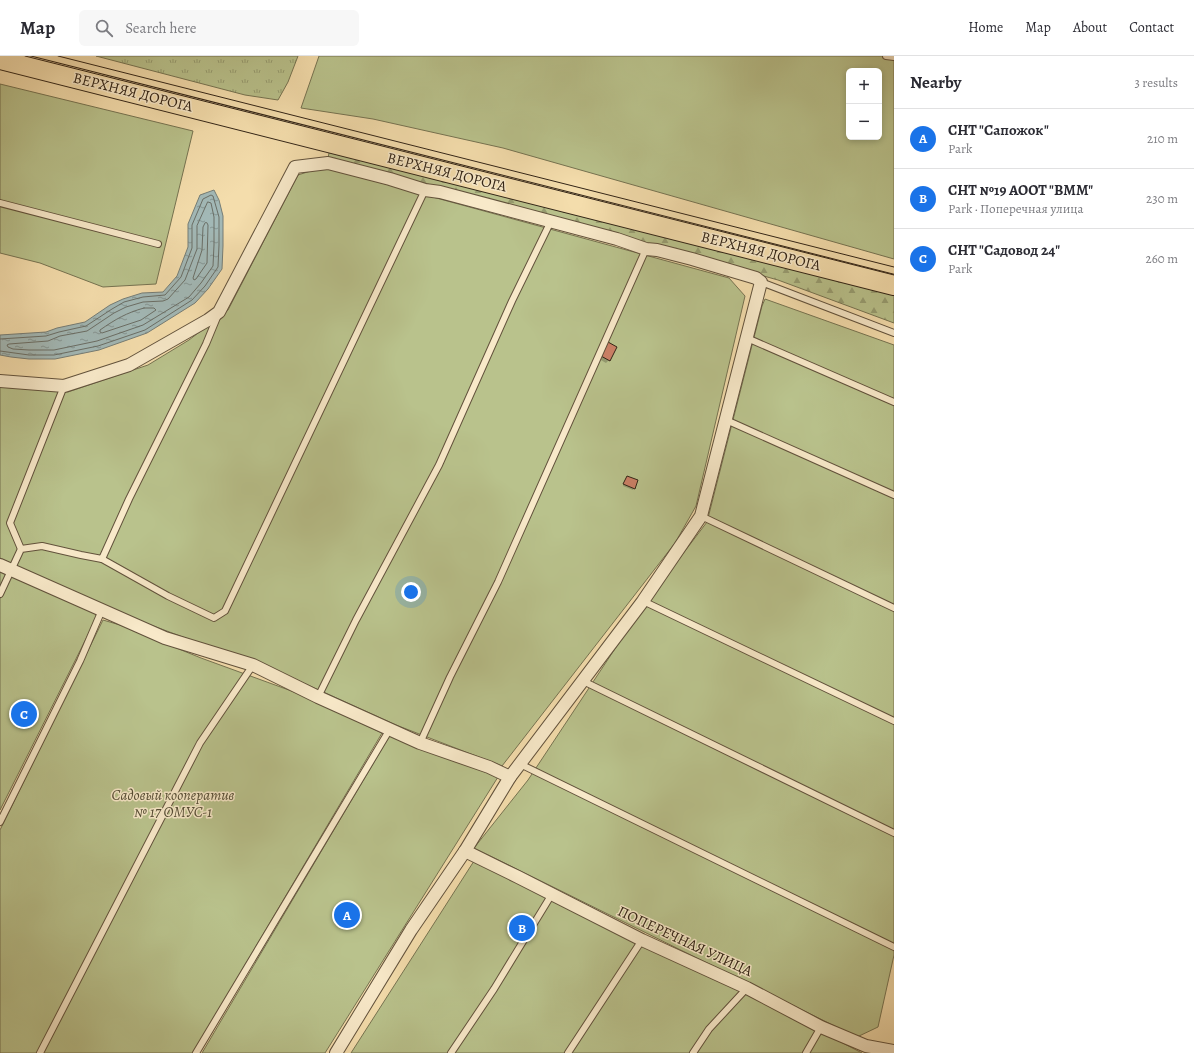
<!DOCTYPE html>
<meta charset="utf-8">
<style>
body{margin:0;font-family:Alegreya,serif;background:#f7f7f7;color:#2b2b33}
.controls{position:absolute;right:12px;top:12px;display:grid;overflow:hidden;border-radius:6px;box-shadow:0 2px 6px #0003}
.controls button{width:36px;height:36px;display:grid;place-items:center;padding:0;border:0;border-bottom:1px solid #e1e1e2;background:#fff;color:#2b2b33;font:20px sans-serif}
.you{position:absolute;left:411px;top:536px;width:14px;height:14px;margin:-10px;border:3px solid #fff;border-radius:50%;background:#1a73e8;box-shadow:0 0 0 6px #1a73e833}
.badge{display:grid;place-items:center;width:26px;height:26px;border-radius:50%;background:#1a73e8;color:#fff;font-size:13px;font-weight:700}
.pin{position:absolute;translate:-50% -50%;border:2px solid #fff;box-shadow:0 1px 4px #0006}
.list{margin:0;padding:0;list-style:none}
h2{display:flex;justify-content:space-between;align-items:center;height:52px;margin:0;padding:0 16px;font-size:17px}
h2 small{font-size:13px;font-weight:400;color:#7c7c81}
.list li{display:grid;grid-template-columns:26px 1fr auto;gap:12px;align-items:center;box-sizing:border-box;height:60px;padding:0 16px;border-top:1px solid #e1e1e2}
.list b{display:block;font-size:15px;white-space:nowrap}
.list p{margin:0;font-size:13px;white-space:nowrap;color:#7c7c81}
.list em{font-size:13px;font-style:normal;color:#7c7c81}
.icon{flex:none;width:22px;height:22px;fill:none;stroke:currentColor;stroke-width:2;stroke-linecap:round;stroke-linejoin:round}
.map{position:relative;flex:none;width:894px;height:997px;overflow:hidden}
header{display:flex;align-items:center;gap:24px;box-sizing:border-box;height:56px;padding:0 20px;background:#fff;border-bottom:1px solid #e1e1e2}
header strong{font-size:19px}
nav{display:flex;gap:22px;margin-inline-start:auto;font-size:14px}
.search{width:280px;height:36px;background:#f7f7f7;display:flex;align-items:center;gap:10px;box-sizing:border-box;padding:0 14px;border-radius:6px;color:#7c7c81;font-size:15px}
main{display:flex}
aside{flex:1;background:#fff}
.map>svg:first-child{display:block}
.grass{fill:url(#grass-tufts);stroke:#767351}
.forest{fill:url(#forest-firs);stroke:#767351}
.green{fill:#b9c28c;stroke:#767351;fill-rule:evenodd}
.water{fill:url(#water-ripples);stroke:#757d76}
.shadow{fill:#0003}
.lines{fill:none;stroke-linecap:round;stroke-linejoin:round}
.shore{stroke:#6a6e66;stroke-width:1}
.building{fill:#cb8066;stroke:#322416}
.service-casing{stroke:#62523c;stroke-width:8}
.minor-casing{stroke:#62523c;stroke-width:14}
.primary-casing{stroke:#322416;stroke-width:22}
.service{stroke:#f8e9c9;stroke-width:6}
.minor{stroke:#f8e9c9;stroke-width:12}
.primary{stroke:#f4ddac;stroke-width:20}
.tram{stroke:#322416;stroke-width:1}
.labels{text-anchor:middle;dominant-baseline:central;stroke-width:3;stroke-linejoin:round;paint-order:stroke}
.street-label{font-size:15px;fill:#322416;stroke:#f8e9c9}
.park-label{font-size:15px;font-style:italic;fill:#544c34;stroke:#f8e9c9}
</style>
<header>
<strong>Map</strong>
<div class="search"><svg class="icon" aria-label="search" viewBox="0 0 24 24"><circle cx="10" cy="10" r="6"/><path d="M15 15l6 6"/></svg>Search here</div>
<nav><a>Home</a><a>Map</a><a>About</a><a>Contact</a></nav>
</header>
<main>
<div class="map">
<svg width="894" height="997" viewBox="0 0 894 997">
<defs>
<pattern id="grass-tufts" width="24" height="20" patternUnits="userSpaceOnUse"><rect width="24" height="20" fill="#b9c28c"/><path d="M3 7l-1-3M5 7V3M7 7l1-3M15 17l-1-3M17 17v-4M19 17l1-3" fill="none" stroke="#979d71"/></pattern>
<pattern id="forest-firs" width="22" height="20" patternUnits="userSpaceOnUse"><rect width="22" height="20" fill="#b9c28c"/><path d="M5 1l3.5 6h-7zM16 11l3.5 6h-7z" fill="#979d71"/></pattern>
<pattern id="water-ripples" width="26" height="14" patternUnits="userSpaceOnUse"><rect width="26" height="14" fill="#a2b8b6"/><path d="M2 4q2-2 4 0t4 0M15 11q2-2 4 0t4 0" fill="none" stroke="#859593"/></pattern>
</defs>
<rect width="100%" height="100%" fill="#f4ddac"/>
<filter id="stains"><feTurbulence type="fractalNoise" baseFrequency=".005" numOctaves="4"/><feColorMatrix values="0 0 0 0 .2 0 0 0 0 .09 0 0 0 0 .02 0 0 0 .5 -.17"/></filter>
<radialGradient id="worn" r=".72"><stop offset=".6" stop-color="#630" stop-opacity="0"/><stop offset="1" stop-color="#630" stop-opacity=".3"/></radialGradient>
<path class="grass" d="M96 0H298L288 26 278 44 245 39Z"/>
<path class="forest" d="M330 92 894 238V267L778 224 527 154 328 102Z"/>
<g class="green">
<path d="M319 0H894V203L503 92 373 63 301 52ZM849 15H879V81H849Z"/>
<path d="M0 28 193 75 156 228 103 231 40 207 0 197Z"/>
<path d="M323 111 729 222 745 240 696 450 675 487 502 710 396 669 266 610 212 592 103 551 0 502V331L68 336 148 309 189 284 228 254 298 119Z"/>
<path d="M765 243 894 289V899L878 971 857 981 474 792 528 724 644 549 707 466 762 250Z"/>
<path d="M0 511 92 553 97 561 0 754Z"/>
<path d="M103 564 120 569 201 602 297 637 382 677 193 997H0V774Z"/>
<path d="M390 679 498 721 325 997H202Z"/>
<path d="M474 805 750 939 862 997H351Z"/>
</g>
<path class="water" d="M214 134 219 144 223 160V190L222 213 208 233 195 247 147 277 99 294 55 303H29L11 301 0 299V279L46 276 57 272 85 266 110 249 123 243 142 237 163 236 177 220 188 191V168L200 139Z"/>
<g class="shadow">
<path d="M605 290 609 304 606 307 599 303Z"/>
<path d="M626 422 634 432 633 434 623 430Z"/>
</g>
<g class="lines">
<g class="shore">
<path d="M208 146 211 147 214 161V189L213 210 201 227 189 241 143 269 97 285 54 294H29L13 293 8 291 7 289 9 288 48 285 60 280 87 275 114 257 126 251 143 246 163 245 168 243 185 224 197 193V170Z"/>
<path d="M207 167 208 169 207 207 196 223 194 224 193 222 202 194 203 171 205 167Z"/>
<path d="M144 252H154L156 254 141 264 102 277 100 276V274C116 263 126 257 144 252Z"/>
<path d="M0 283 46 280 59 276 86 270 112 253 124 246 143 241 165 239 181 221 192 192V169L203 143 211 139 213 140 219 161V189L218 211 205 230 192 244 145 274 98 290 54 299H29L0 295"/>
</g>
</g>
<g class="building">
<path d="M608 286 617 291 610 305 601 300Z"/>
<path d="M627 420 638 424 635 433 623 428Z"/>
</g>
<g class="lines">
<defs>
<g id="service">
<path d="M886 0 894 1"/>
<path d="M0 147 158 188"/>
<path d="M761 226 894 277"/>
<path d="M747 282 894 346"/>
<path d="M726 364 894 439"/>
<path d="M701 460 894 552"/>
<path d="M21 493 10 467 64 330"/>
<path d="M102 503 168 540 214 562 225 555 425 134"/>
<path d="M0 538 21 493 42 490 81 499 102 503 129 443 206 288 218 259"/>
<path d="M643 545 894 665"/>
<path d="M583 625 894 777"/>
<path d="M318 641 356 564 439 409 512 245 551 165"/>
<path d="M420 687 450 621 498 526 646 193"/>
<path d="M520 708 894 891"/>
<path d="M0 766 80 605 102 554"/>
<path d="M40 997 200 687 253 609"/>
<path d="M196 997 390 673"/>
<path d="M451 997 494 933 552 838"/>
<path d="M568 997 642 884"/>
<path d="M693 997 709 973 747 932"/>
<path d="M806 997 821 971"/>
</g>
<g id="minor">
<path d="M0 325 64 330 129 309 208 264 219 256 295 111 328 107 390 123 425 134 440 136 617 183 646 193 657 194 692 203 756 222 761 226 701 460 643 545 510 721 465 795 411 874 336 997"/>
<path d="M0 509 165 582 253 609 318 641 420 687 489 711 510 721"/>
<path d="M465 795 518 821 642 884 747 932 821 971 866 990 894 995"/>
</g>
<path id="primary" d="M0 3 894 229"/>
</defs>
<use href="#service" class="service-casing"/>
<use href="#minor" class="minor-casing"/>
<use href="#primary" class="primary-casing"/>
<use href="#service" class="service"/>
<use href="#minor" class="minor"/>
<use href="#primary" class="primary"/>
<g class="tram">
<path d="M25 0 894 219"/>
<path d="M58 0 894 211"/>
</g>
</g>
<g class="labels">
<g class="street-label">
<text transform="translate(133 36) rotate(14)">ВЕРХНЯЯ ДОРОГА</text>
<text transform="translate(447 116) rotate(14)">ВЕРХНЯЯ ДОРОГА</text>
<text transform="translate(761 195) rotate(14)">ВЕРХНЯЯ ДОРОГА</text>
<text transform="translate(685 885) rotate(25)">ПОПЕРЕЧНАЯ УЛИЦА</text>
</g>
<g class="park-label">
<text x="173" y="739">Садовый кооператив<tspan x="173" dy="17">№ 17 ОМУС-1</tspan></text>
</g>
</g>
<rect width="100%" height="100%" filter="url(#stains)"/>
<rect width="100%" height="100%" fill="url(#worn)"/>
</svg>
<div class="controls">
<button>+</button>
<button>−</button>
</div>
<div class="you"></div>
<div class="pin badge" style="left:347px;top:859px">A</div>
<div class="pin badge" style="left:522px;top:872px">B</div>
<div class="pin badge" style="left:24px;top:658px">C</div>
</div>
<aside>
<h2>Nearby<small>3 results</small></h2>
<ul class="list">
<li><span class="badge">A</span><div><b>СНТ &quot;Сапожок&quot;</b><p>Park</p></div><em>210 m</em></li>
<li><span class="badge">B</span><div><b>СНТ №19 АООТ &quot;ВММ&quot;</b><p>Park · Поперечная улица</p></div><em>230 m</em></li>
<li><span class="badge">C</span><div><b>СНТ &quot;Садовод 24&quot;</b><p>Park</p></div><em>260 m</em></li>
</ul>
</aside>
</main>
